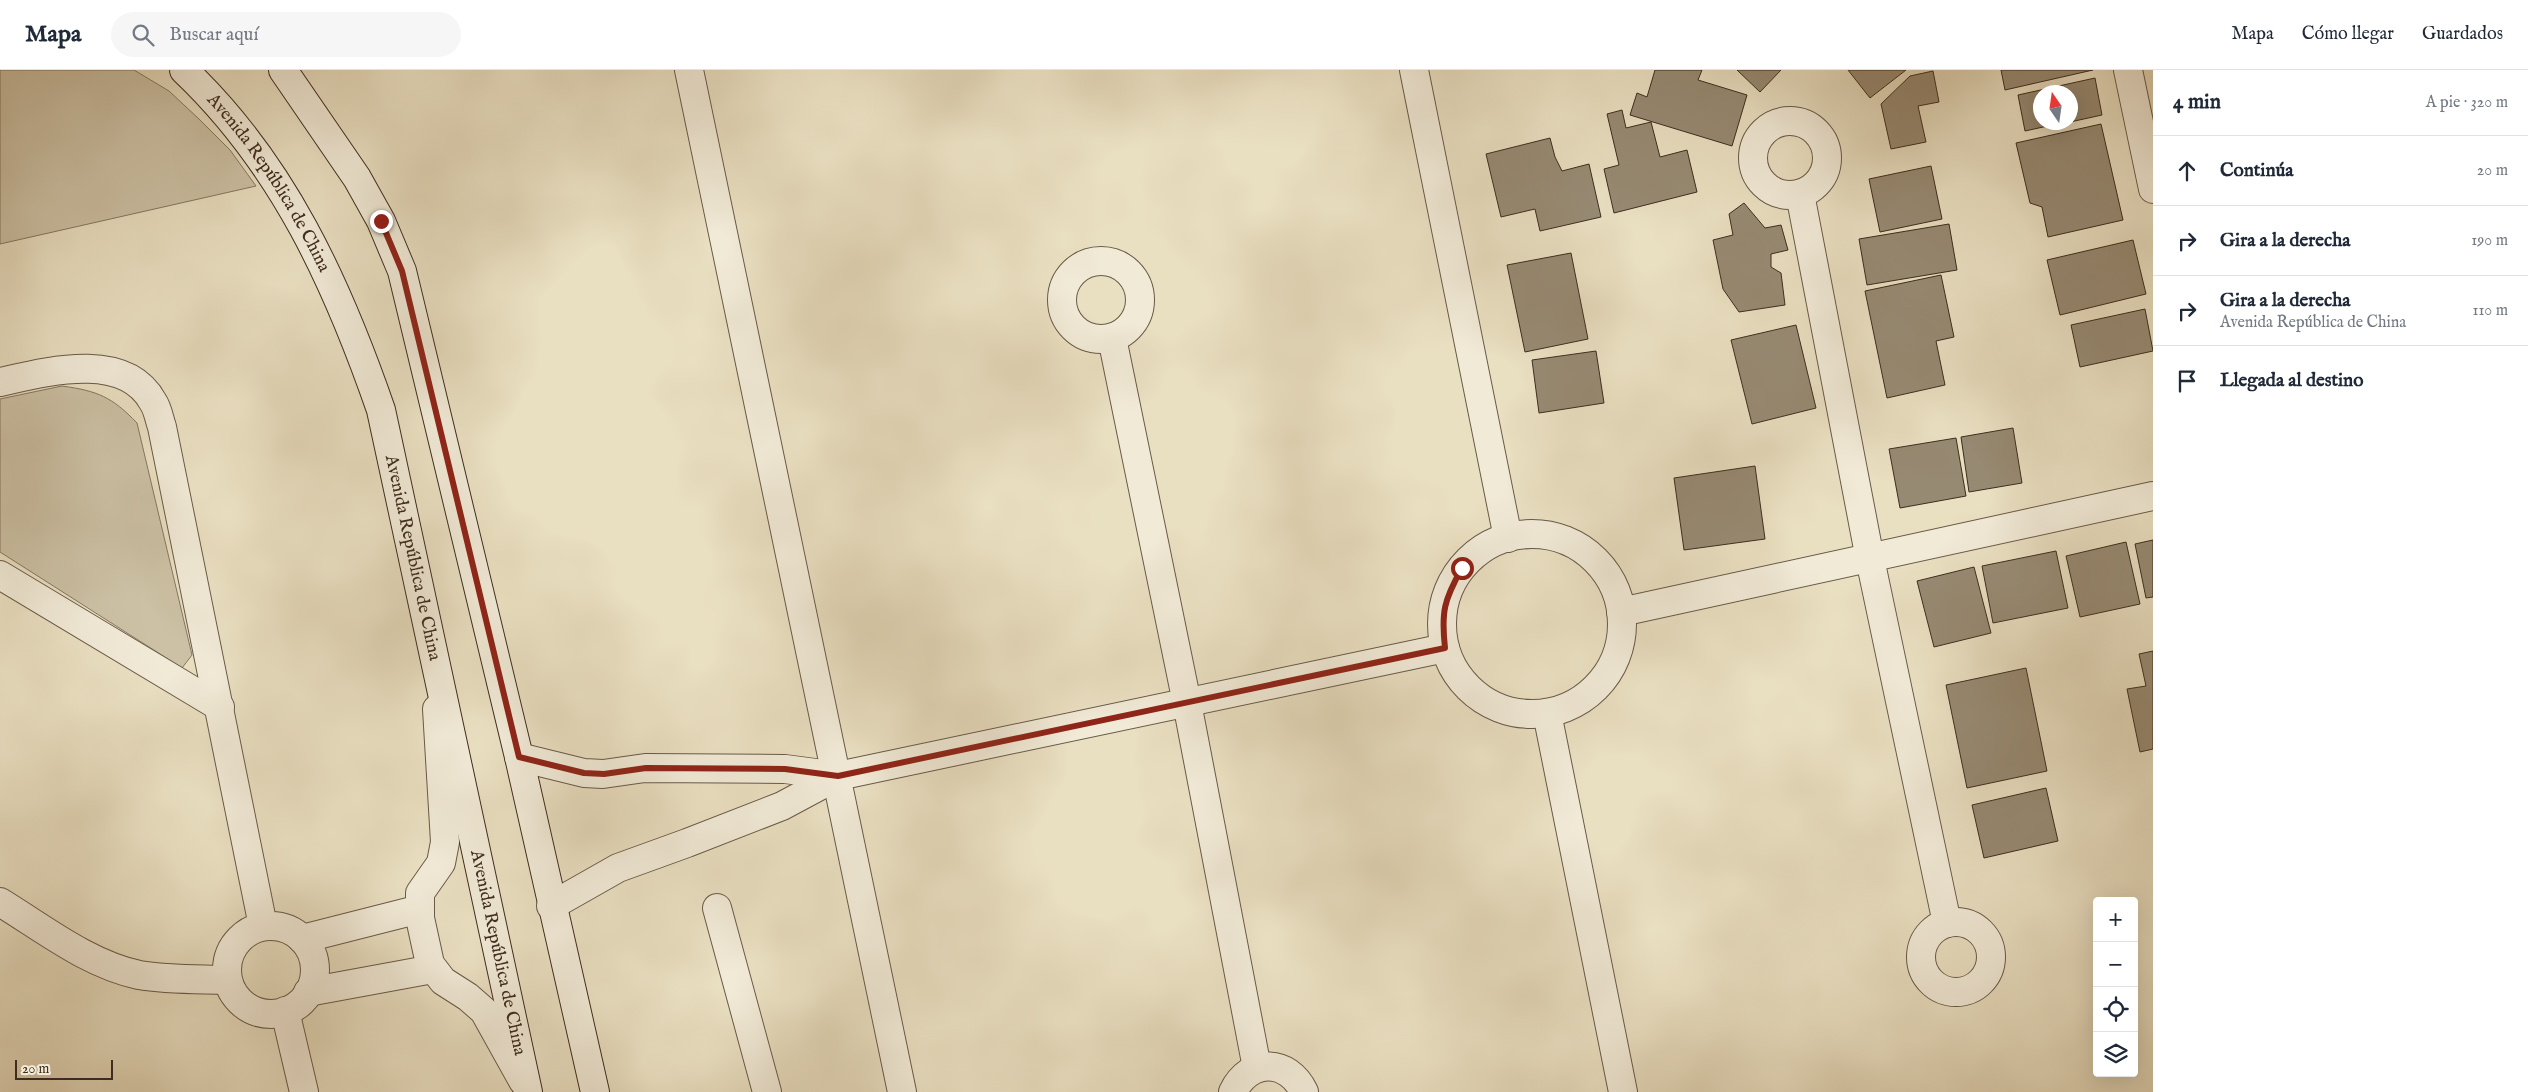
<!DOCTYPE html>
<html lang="es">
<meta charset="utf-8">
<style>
body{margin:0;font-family:"IM FELL English",serif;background:#f6f6f7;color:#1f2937}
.controls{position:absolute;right:15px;bottom:15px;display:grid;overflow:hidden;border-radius:5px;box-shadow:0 5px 20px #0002}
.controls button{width:45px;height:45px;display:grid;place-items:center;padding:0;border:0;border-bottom:1px solid #e0e1e3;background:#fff;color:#1f2937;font:25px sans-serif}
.compass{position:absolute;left:2033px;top:15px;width:45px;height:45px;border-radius:50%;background:#fff;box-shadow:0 5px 20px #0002;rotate:347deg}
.scale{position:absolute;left:15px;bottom:12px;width:98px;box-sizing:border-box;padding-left:5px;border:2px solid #3e2d1f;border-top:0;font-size:14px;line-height:18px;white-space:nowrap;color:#3e2d1f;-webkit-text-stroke:4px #f1ead7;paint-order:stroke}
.stop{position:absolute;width:15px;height:15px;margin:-11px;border:4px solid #8f2418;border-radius:50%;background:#fff}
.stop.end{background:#8f2418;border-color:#fff;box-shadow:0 1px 5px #0008}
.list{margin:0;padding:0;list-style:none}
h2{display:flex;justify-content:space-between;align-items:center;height:65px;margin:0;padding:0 20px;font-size:21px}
h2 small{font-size:16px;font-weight:400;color:#747a83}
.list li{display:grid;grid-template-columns:32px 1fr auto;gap:15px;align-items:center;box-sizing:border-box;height:70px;padding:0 20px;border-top:1px solid #e0e1e3}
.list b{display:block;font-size:19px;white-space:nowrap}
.list p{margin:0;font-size:16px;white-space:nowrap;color:#747a83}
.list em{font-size:16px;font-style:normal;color:#747a83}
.icon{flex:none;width:28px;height:28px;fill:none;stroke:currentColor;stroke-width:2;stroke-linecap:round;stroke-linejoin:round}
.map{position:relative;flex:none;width:2153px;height:1022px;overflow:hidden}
header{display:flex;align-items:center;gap:30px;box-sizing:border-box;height:70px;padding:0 25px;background:#fff;border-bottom:1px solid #e0e1e3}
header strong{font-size:24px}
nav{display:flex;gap:28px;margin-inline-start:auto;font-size:18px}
.search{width:350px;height:45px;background:#f6f6f7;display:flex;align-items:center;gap:12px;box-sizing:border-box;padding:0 18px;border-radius:28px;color:#747a83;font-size:19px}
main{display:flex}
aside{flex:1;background:#fff}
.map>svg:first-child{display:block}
.green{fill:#ccc1a5;stroke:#857762}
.building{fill:#978a73;stroke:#3e2d1f}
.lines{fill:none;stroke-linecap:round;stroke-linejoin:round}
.street-casing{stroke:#695a48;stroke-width:30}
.secondary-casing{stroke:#3e2d1f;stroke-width:30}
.street{stroke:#f1ead7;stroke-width:28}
.secondary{stroke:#f1ead7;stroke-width:28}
.route{stroke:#8f2418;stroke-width:6}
.labels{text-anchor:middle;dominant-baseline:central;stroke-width:4;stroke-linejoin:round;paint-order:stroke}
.street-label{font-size:18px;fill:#3e2d1f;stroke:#f1ead7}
</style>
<header>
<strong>Mapa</strong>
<div class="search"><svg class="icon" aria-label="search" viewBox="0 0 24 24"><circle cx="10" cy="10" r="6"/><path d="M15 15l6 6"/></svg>Buscar aquí</div>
<nav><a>Mapa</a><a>Cómo llegar</a><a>Guardados</a></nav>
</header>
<main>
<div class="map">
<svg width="2153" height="1022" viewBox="0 0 2153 1022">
<rect width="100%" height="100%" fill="#e9dfc1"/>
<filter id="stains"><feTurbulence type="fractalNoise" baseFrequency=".004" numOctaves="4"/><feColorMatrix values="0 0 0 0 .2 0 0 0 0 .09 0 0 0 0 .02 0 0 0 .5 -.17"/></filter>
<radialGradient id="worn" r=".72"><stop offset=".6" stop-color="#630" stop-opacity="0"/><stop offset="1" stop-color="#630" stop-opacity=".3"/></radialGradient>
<g class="green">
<path d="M0 0H134L169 21 199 49 230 80 256 116 0 174Z"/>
<path d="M62 316C98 321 112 327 137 353L192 585 182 598 0 482V329Z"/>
</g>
<g class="building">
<path d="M1655 0H1702L1698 10 1747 25 1732 76 1630 45 1637 23 1647 27Z"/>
<path d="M1737 0H1781L1760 22Z"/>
<path d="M1848 0H1906L1870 28Z"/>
<path d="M2001 0H2093L2005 20Z"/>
<path d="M1933 1 1939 32 1918 36 1926 72 1891 79 1881 34 1910 6Z"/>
<path d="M2095 8 2102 45 2070 52V22H2040V52H2066L2025 61 2018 25Z"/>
<path d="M1622 40 1626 58 1651 52 1660 87 1687 80 1697 122 1614 143 1604 99 1619 95 1607 44Z"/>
<path d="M2101 54 2123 150 2048 167 2042 137 2030 133 2016 73Z"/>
<path d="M1550 68 1555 87 1562 101 1589 94 1601 147 1540 161 1535 139 1501 147 1486 84Z"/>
<path d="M1931 96 1942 149 1880 162 1869 109Z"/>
<path d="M1744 133 1765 158 1781 155 1788 180 1771 184V197L1781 203 1785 235 1739 242 1723 219 1713 170 1733 165 1729 144Z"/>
<path d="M1949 154 1957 200 1867 215 1859 169Z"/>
<path d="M2133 170 2146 224 2060 245 2047 190Z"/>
<path d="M1571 183 1588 269 1525 282 1507 195Z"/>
<path d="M1941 205 1954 267 1936 271 1945 315 1887 328 1865 221Z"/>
<path d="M2145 239 2153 281 2080 297 2071 255Z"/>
<path d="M1796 255 1816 338 1752 354 1731 270Z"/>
<path d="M1596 281 1604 333 1539 343 1532 290Z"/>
<path d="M2013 358 2022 413 1969 422 1961 367Z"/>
<path d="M1956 368 1966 426 1900 438 1889 379Z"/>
<path d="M1755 396 1765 469 1684 480 1674 408Z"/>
<path d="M2153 470V527L2146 528 2135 474Z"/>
<path d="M2126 472 2140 534 2080 547 2066 486Z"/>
<path d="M2056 481 2068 538 1993 553 1982 496Z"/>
<path d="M1974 497 1991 563 1934 577 1917 511Z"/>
<path d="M2153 581V679L2140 682 2127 619 2146 616 2139 584Z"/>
<path d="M2026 598 2047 701 1967 718 1946 615Z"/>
<path d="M2046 718 2058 771 1984 788 1972 735Z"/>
</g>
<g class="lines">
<defs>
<g id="street">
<path d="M689 0 902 1022"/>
<path d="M1414 0 1508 468"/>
<path d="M2128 0 2153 119"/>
<circle cx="1790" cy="88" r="37"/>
<path d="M1800 124 1870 489 1947 853"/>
<circle cx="1101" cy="230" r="39"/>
<path d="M1112 268 1187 633 1257 998"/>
<path d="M0 312C45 302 125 280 153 332 158 339 159 349 162 357L263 856"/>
<circle cx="1532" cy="554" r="90"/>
<path d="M0 505 220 637"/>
<path d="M1621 542 2153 426"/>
<path d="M437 639 445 772 441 793 420 823V848L430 894 443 911 468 927 484 941 523 1011"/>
<path d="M1547 643 1623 1022"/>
<path d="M519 687 584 703 603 704 645 698 785 699 838 706"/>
<path d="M0 832C44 859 88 894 139 905 168 910 198 909 227 910"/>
<path d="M551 836 618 798 687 773 782 736 838 706 1445 578"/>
<path d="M717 838 767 1022"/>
<circle cx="1956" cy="887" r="35"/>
<circle cx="271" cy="900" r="44"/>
<path d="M302 869 420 839"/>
<path d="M308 922 433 899"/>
<path d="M285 941 304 1022"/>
<path d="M1233 1022C1249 988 1288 988 1304 1022"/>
</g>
<g id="secondary">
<path id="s1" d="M184 0C283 94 337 213 381 340L528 1022"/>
<path d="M283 0 357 108 381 151 402 201 519 687 595 1022"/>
</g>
</defs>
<use href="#street" class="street-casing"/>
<use href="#secondary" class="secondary-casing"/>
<use href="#street" class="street"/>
<use href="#secondary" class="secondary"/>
</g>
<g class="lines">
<path class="route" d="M381 151 402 201 519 687 584 703 604 704 646 698 785 699 838 706 1445 578C1441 542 1444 530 1462 498"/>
</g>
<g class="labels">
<g class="street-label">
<text stroke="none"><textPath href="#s1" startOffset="142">Avenida República de China</textPath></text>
<text stroke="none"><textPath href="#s1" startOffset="548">Avenida República de China</textPath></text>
<text stroke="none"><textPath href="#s1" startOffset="952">Avenida República de China</textPath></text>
</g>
</g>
<rect width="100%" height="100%" filter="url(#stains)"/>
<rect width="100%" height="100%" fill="url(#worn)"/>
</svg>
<div class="controls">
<button>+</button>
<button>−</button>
<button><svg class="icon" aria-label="locate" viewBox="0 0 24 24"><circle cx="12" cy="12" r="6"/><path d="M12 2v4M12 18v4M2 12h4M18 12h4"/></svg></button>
<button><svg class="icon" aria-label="layers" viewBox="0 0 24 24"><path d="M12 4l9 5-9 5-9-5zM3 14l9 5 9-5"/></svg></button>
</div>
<svg class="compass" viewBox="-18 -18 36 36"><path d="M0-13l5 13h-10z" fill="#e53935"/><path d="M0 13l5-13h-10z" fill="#747a83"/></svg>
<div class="scale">20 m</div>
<div class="stop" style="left:1462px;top:498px"></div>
<div class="stop end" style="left:381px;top:151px"></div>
</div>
<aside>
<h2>4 min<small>A pie · 320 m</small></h2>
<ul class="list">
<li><svg class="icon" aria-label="ahead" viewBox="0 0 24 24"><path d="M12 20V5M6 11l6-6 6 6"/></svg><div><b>Continúa</b></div><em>20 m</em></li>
<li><svg class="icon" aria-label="right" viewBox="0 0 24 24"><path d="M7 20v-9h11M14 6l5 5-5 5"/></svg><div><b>Gira a la derecha</b></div><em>190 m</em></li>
<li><svg class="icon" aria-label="right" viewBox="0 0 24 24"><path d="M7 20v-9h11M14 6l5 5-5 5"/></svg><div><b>Gira a la derecha</b><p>Avenida República de China</p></div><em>110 m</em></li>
<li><svg class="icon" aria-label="arrive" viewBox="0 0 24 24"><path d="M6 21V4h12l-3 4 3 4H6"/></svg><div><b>Llegada al destino</b></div></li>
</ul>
</aside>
</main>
